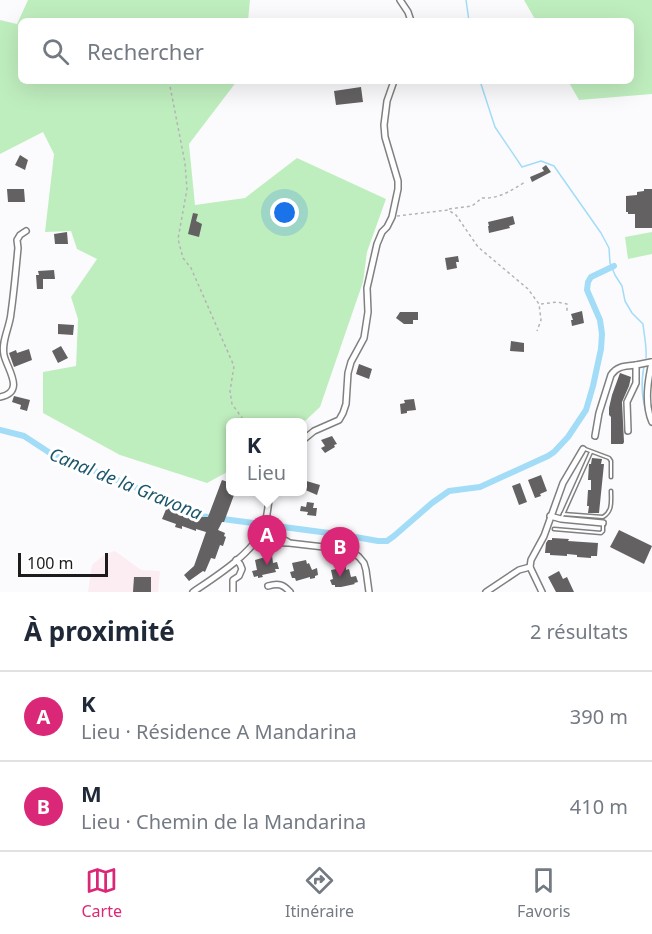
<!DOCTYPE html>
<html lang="fr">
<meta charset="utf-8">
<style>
body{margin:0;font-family:"Noto Sans",sans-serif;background:#f6f6f7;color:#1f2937}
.scale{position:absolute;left:18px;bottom:15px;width:90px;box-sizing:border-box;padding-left:6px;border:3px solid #1c1c1d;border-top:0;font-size:16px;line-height:21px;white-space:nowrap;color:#1c1c1d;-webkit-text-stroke:4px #fff;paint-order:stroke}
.you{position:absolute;left:285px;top:213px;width:21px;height:21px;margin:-15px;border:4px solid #fff;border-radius:50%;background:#1a73e8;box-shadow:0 0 0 9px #1a73e833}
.badge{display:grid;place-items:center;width:39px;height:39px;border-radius:50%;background:#db2777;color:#fff;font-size:20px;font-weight:700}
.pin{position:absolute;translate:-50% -50px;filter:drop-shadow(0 2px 3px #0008)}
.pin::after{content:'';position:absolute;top:32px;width:21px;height:18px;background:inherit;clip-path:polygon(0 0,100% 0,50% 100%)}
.popup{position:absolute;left:226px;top:418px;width:81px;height:78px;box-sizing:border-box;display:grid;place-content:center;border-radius:9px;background:#fff;filter:drop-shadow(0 2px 4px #0005);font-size:20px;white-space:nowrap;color:#747a83}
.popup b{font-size:22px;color:#1f2937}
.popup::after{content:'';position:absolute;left:50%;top:100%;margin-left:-12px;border:12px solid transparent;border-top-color:#fff}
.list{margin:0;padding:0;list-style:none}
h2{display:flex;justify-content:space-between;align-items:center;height:78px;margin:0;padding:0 24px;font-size:26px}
h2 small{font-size:20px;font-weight:400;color:#747a83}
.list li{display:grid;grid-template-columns:39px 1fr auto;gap:18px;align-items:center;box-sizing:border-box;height:90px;padding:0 24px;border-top:2px solid #e0e1e3}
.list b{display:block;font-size:22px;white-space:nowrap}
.list p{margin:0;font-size:20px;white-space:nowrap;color:#747a83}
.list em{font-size:20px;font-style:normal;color:#747a83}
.icon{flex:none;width:33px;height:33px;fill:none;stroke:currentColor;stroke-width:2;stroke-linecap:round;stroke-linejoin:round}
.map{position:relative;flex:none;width:652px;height:592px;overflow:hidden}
.search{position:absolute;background:#fff;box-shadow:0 6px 24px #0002;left:18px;right:18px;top:18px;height:66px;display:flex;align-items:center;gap:15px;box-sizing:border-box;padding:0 21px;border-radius:9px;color:#747a83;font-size:22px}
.sheet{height:258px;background:#fff}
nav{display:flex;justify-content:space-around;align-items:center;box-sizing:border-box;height:84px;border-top:2px solid #e0e1e3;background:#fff;font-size:16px;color:#747a83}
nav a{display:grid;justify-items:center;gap:3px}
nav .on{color:#db2777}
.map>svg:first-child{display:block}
.commercial{fill:#fcedf2}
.green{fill:#bfeebe}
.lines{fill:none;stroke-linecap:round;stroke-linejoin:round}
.stream{stroke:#a2dcf7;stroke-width:1.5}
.canal{stroke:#a2dcf7;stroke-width:6}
.building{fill:#636162}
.service-casing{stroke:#808082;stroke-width:5}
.minor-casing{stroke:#808082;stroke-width:8}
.path{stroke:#b4b4b6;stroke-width:1.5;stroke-dasharray:3 3;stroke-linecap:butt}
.service{stroke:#fff;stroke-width:2}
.minor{stroke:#fff;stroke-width:5}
.labels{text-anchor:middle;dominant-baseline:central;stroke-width:6;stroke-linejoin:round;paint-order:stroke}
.water-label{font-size:18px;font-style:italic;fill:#1c566d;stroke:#fff}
</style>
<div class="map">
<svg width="652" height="592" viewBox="0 0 652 592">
<rect width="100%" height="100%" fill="#fbfbfd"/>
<path class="commercial" d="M115 551 141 570 160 571 158 592H88L92 565 105 554Z"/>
<g class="green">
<path d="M28 0H250L248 21H21V81H237L189 144 195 205 245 198 297 158 386 199 367 252 363 282 320 407 303 423 231 422V470L207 483 120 455 43 413V372L76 366 78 319 71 297 97 259 77 249 71 231 45 232 54 154 43 132 0 154V20L17 24Z"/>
<path d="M524 0H652V94L579 100 568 81H631V21H536Z"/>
<path d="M652 232V254L628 259 625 237Z"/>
</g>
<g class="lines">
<g class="stream">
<path d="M466 0 469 21"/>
<path d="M480 81 495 127 522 167 541 161 554 166 601 233 609 248 610 263 615 275 622 286 625 301 632 313 643 324C644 335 647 346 646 358"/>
<path d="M644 366C641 382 641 398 647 414"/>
</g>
<path class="canal" d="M0 430 24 436 50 453 182 506 200 516 344 535 378 541H387L394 536 432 503 449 491 480 487 548 456 554 452 568 437 586 410 593 386 601 349 602 334 600 320 587 290 588 282 591 277 614 266"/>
</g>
<g class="building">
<path d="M361 87 363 102 336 105 334 91Z"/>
<path d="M20 155 28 160 25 170 15 165Z"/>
<path d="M546 165 551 172 532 182 530 177 544 171 542 168Z"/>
<path d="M7 189H24L25 202H8Z"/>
<path d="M644 189H652V228H635V214H628V212H626V196L637 195V192L644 191Z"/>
<path d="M193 213 198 214 196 221 202 224 199 237 188 234Z"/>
<path d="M513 216 515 224 509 226 510 228 489 233 488 226H489L488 222Z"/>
<path d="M67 232 68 244H55L54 234Z"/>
<path d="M458 256 459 262H456L457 268 447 270 445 258Z"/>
<path d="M54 270 55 279H43V289H37L36 275H39L38 271Z"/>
<path d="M582 311 584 323 572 326 571 320H573L571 314Z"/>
<path d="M400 312H418V320H413V324H404L396 318Z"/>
<path d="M58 324 74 325 73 335 58 334Z"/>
<path d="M511 341 524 343V352L510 351Z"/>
<path d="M61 346 68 358 58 363 52 351Z"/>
<path d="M29 349 32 360 14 367 9 353 16 350 17 353Z"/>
<path d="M359 364 372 369 369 379 356 374Z"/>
<path d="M620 373 631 377 629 386 622 402 624 442 623 444H611V417L609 415V408L612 395Z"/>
<path d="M14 396 30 400 27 411 20 409 21 405 12 402Z"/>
<path d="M414 399 416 410 407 411V413L401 414 400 404 405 403 404 400Z"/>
<path d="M332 436 337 444 334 445 335 447 325 453 321 448 325 446 321 440Z"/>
<path d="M592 458 602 459 601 464H604L599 513H588L589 506H587L588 490H591V480H588L589 464H591Z"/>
<path d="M541 475 547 491 540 494 541 496 535 498 528 480Z"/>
<path d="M222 480 231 483V492H234L232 494 234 495 224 522H222L218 530 225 533 224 536 226 537 223 546 220 545 215 559 211 558 205 572 203 571 189 581 184 575 194 566 206 532 196 529V531L182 526V529L175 527 176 524 162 519 167 507 200 519 201 517H208Z"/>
<path d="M303 480 320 485 317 495 303 489Z"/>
<path d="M520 483 527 502 519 505 512 486Z"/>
<path d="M307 502 314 503 313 508H317L316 516 307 515 308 512 300 511 301 506 306 507Z"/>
<path d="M619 530 652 546 644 564 610 547Z"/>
<path d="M552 538 569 539 568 541 598 543 597 556H591V558L577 557V555L567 554V556L550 555V553H545L546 543 548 540H552Z"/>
<path d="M272 555 273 563 277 562 279 569H275L276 572 262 575 263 577 258 578V576L254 577 252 571 257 570 255 560Z"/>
<path d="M306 560 307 564 309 563 312 570 317 568 318 575 315 576V578L310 579V577L296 581 295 578H292L290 572 294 571 292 563Z"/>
<path d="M346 567V570L349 569 351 577 356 576 358 582 354 583 355 584 341 587H335V585H332L330 580 333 579 331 570Z"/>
<path d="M559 571 563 579 567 577 574 592H556L548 577Z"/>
<path d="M134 577H151V592H133Z"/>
</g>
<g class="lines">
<defs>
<g id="service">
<path d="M585 449 609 458 611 461V477"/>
<path d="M563 514 603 517C613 511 611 501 611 491"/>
<path d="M561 519 591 452"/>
<path d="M554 529 601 533 603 531V525"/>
</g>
<g id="minor">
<path d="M400 0 408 12 411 21"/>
<path d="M652 362C648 380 644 403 652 422"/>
<path d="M0 397C26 392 7 369 4 355 1 341 10 327 11 313 14 292 16 269 18 248L17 240 20 235 26 231"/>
<path d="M628 431 627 402 636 383V365L651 362"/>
<path d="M595 436 599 413 611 375C617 366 625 366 636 365"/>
<path d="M303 440 314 431 339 420 343 413 346 404 348 373 351 362 364 338 368 312 367 288 377 244 382 232 387 227 392 217 398 189V181L385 137 384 125 387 101 394 81"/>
<path d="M550 516 561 519 603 523"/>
<path d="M263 528 288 542"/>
<path d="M254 542 289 543 350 550 359 557 364 563 366 570 369 592"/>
<path d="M268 586C278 583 283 584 290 592"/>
<path d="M193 592C215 577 252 554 263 529 268 517 268 504 270 492"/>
<path d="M233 592V580L239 576 242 569 240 564 236 560"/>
<path d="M486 592 519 570 530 567"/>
<path d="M542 592 530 567 531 560 544 536 563 483 583 449"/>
</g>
</defs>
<use href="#service" class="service-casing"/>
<use href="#minor" class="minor-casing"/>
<g class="path">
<path d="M169 81 185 163 187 189 178 239 183 258 191 268 234 366 230 391 232 404 245 422"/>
<path d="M449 209 472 206 482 198C498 199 511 191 525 182"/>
<path d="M397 216 448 210 456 215 478 247 528 289 539 304 541 320 537 331"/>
<path d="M541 304 557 302 567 304V313"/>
</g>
<use href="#service" class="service"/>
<use href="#minor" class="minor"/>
</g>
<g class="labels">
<g class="water-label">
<text transform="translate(126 483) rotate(22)">Canal de la Gravona</text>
</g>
</g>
</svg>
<div class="scale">100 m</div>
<div class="you"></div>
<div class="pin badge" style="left:267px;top:565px">A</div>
<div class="popup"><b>K</b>Lieu</div>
<div class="pin badge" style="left:340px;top:577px">B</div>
<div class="search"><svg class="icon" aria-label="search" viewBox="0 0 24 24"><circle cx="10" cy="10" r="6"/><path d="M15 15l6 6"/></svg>Rechercher</div>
</div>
<section class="sheet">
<h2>À proximité<small>2 résultats</small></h2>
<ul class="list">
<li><span class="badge">A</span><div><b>K</b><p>Lieu · Résidence A Mandarina</p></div><em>390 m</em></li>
<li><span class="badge">B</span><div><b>M</b><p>Lieu · Chemin de la Mandarina</p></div><em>410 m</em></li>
</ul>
</section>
<nav>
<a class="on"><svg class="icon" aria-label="map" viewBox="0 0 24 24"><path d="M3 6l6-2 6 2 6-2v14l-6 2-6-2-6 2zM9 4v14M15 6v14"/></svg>Carte</a>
<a><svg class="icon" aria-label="directions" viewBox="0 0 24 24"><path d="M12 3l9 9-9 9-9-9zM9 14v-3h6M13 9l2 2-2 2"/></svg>Itinéraire</a>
<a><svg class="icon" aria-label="saved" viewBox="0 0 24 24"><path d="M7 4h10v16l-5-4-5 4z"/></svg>Favoris</a>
</nav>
